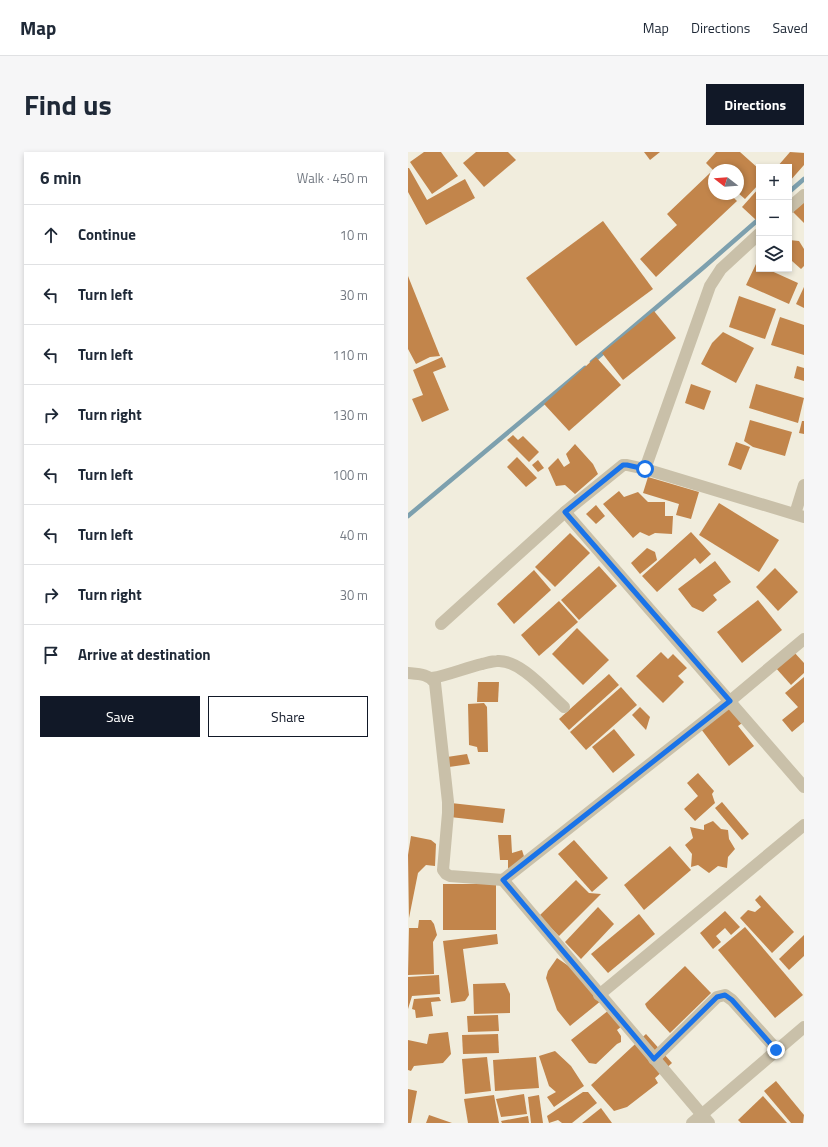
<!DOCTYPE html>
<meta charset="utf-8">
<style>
body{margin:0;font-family:"Titillium Web",sans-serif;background:#f6f6f7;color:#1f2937}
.controls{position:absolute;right:12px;top:12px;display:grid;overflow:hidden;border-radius:0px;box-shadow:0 2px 6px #0003}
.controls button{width:36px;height:36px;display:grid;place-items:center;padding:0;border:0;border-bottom:1px solid #e0e1e3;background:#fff;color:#1f2937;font:20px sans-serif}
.compass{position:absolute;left:300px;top:12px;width:36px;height:36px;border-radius:50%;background:#fff;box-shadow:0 2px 6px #0003;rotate:287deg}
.stop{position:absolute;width:12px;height:12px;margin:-9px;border:3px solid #1a73e8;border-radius:50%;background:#fff}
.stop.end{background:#1a73e8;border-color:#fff;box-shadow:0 1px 4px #0008}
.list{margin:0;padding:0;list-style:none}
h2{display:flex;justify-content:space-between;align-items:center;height:52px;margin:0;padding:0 16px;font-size:17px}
h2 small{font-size:13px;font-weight:400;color:#747a83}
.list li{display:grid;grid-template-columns:26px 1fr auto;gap:12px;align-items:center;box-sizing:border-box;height:60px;padding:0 16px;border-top:1px solid #e0e1e3}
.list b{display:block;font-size:15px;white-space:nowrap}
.list em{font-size:13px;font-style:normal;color:#747a83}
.actions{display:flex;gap:8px;padding:12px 16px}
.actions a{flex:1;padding:9px 0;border:1px solid #111827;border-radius:0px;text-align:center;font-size:14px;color:#111827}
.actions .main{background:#111827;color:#fff}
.icon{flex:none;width:22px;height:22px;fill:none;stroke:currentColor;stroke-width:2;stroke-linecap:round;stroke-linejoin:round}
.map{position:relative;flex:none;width:396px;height:971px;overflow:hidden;border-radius:0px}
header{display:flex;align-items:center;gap:24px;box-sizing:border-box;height:56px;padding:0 20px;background:#fff;border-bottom:1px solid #e0e1e3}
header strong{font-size:19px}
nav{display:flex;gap:22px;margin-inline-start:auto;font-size:14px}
.intro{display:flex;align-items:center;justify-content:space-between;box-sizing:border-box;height:96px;padding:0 24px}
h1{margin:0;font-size:28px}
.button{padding:10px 18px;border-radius:0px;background:#111827;color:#fff;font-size:14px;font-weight:700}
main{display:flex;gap:24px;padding:0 24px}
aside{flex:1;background:#fff;border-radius:0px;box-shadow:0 2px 6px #0003}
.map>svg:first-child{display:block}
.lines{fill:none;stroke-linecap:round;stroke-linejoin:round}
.stream{stroke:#7da0ae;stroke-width:4.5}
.building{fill:#c2854b}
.minor{stroke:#c9c0a9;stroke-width:12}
.route{stroke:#1a73e8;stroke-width:5}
</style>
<header>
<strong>Map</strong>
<nav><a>Map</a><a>Directions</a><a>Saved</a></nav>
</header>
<div class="intro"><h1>Find us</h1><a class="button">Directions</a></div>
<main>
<aside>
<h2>6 min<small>Walk · 450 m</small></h2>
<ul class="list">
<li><svg class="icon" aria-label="ahead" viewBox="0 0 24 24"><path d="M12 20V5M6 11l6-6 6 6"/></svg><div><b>Continue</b></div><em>10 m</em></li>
<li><svg class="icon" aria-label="left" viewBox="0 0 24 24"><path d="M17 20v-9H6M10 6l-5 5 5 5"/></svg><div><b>Turn left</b></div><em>30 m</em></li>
<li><svg class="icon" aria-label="left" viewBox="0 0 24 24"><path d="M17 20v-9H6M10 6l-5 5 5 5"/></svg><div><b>Turn left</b></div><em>110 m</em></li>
<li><svg class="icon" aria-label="right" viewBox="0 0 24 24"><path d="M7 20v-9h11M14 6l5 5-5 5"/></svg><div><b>Turn right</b></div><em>130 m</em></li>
<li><svg class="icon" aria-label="left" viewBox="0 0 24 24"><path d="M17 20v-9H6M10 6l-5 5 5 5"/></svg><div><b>Turn left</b></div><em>100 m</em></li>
<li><svg class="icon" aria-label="left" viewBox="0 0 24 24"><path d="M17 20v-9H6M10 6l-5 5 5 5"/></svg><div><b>Turn left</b></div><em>40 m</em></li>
<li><svg class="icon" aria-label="right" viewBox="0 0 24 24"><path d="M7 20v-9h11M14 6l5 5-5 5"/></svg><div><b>Turn right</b></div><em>30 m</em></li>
<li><svg class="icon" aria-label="arrive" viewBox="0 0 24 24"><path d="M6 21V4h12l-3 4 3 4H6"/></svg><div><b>Arrive at destination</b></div></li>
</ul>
<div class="actions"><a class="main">Save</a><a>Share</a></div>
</aside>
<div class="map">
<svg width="396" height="971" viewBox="0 0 396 971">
<rect width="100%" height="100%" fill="#f1eddd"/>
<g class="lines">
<g class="stream">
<path d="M381 40 396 27"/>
<path d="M184 210 296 115 351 67"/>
<path d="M0 364 177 216"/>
</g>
</g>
<g class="building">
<path d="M16 0H33L50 24 24 42 2 10Z"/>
<path d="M68 0H100L108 8 76 35 55 11Z"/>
<path d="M236 0H252L242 8Z"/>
<path d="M308 0H332L351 17V32L337 47 330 41V18H305L298 11Z"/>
<path d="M382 0 396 1V13L381 30V15H369Z"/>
<path d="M0 16H1L19 48 57 27 67 46 18 73 0 40Z"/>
<path d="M302 21 306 25V42H322L329 49 248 125 232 107 269 73 259 62Z"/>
<path d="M351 36V65L348 68 334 55Z"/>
<path d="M396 50V71L385 60Z"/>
<path d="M195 69 245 137 168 194 118 126Z"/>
<path d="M381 88 391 89 396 97V114L393 117 384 109 381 113Z"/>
<path d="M348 112 351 113V117H359L390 131 381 152 338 133Z"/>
<path d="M0 124 32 204 22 205 8 212 0 197Z"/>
<path d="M396 135V156L388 152Z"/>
<path d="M331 144 368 157 357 187 321 175Z"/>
<path d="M246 159 268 186 215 228 194 201Z"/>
<path d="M372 165 396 173V203L363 193Z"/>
<path d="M315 180 346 196 328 231 293 212 304 191Z"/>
<path d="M34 205 38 215 25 220 41 258 14 270 4 247 15 243 5 218Z"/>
<path d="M188 205 213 233 161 279 136 252Z"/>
<path d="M389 214 396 216V229L386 226Z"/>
<path d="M283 232 303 239 296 258 277 251Z"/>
<path d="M348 232 396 246 390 271 341 256Z"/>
<path d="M342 268 384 280 377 304 345 295 336 289Z"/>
<path d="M394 269H396V282L391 281Z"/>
<path d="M105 283 110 288 115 284 131 300 121 310 99 288Z"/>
<path d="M328 290 342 295 333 318 320 313Z"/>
<path d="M167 292 185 312 190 322 167 342 157 333 148 334 140 316 150 306 156 315 162 311 158 302Z"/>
<path d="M109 305 129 326 118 335 99 315Z"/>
<path d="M130 308 136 316 130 320 124 313Z"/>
<path d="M240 325 291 340 283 367 268 363 271 352 235 341Z"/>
<path d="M211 339 216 345 230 340 240 350H257V364H265L264 382 247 381 241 384 232 380 225 386 195 352Z"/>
<path d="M311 351 371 388 351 420 291 383Z"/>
<path d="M188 353 197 364 188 372 178 362Z"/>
<path d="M283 380 303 402 292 412 287 406 249 440 234 424Z"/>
<path d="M162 381 182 401 147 435 127 415Z"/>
<path d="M239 396 247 400 249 408 232 422 223 411Z"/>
<path d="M307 409 323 430 305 443 309 448 295 460 284 455 270 437Z"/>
<path d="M191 414 209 434 171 468 153 448Z"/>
<path d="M367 416 390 440 370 459 348 435Z"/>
<path d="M126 418 143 438 106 472 89 452Z"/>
<path d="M350 448 374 478 334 511 309 480Z"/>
<path d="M151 449 170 470 131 504 113 483Z"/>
<path d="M169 476 201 508 175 533 144 502Z"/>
<path d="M385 499 396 511V521L383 533 367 515Z"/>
<path d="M253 500 260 507 265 502 279 516 270 524 276 530 255 551 228 524Z"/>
<path d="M201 522 211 533 161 578 151 567Z"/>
<path d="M396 525V570L384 580 374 568 390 555 377 541Z"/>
<path d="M70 530H91L90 550H69Z"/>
<path d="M213 535 229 553 178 598 162 580Z"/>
<path d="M76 551 79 555 80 600H70L69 595 61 593 60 552Z"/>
<path d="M324 553 337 569 330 574 346 594 321 614 293 577Z"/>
<path d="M232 555 242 565 238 578 224 563Z"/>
<path d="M206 577 227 603 205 621 184 595Z"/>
<path d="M59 602 62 612 41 615 39 605Z"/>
<path d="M290 621 306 639 304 642 307 651 287 669 276 657 290 644 279 631Z"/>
<path d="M314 650 341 682 334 688 307 656Z"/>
<path d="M43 651 97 657 95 671 42 665Z"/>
<path d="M305 669 313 677 320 678 321 687 327 697 320 705 319 716 310 714 301 721 290 713 283 715 284 702 277 693 285 686 282 675 296 678V673Z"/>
<path d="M90 683H103L104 701 114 698 119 714 100 717V708H92Z"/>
<path d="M3 684 23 688 28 692 27 714 18 713 10 721 1 766 0 703Z"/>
<path d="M166 688 200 726 184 740 150 702Z"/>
<path d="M262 694 283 718 236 758 216 733Z"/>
<path d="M168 728 181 741 193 742 151 784 131 764Z"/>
<rect x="35" y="732" width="53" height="46"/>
<path d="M352 743 386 780 364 801 332 766 340 758 347 760 353 755 347 748Z"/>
<path d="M190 755 206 772 173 807 157 790Z"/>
<path d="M317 759 332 775 323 783 317 776 308 784 313 790 305 797 292 781Z"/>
<path d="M231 762 247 782 200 821 183 802Z"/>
<path d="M11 768H23L26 772 29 783 25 790 26 822 0 823 1 776H10Z"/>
<path d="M337 775 395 843 367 866 310 798Z"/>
<path d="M89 782 90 792 55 797 61 843 57 849 43 851 35 789Z"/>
<path d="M396 783V804L381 818 371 807Z"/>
<path d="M149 806 178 826 194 848 162 874 149 858 138 826 140 819Z"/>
<path d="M277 814 303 841 262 881 239 856 237 852Z"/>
<path d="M31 823 32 842 4 844 0 857V825Z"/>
<path d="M97 831 102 842V861L66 862 65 832Z"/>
<path d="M31 845 33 849 23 850 25 864 8 866 7 858 4 857 6 847Z"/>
<path d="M201 858 214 874 209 878 213 884V890L209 892 188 912 181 911 163 888Z"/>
<path d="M90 863 91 879 60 880 59 864Z"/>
<path d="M40 880 43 902 35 911 6 914 3 919 0 918V888L19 892 21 882Z"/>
<path d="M90 882 91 901 55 902 54 883Z"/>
<path d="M238 882 264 911 247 926 250 931 219 955 206 959 183 933Z"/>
<path d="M147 899 163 914 176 934 146 955 139 945 148 940 141 934 131 904Z"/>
<path d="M79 905 83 939 57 942 54 907Z"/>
<path d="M128 905 131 936 87 939 85 908Z"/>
<path d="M368 929 396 963 395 971H383L356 939Z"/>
<path d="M0 937 9 939 3 971H0Z"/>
<path d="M175 940H180L189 951 164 971H154L150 968 141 971 139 964Z"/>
<path d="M116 942 119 962 93 965 88 947Z"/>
<path d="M86 943 91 971H60L56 947Z"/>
<path d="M131 943 135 971H123L120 945Z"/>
<path d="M355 944 379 971H333L330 968Z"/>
<path d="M193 956 204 971H174Z"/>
<path d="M21 963 44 971H18Z"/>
<path d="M120 964 121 971H94L93 969Z"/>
</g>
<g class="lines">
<g class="minor">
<path d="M381 56 396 43"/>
<path d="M237 317 302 134 313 117 351 82"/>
<path d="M157 360 396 635"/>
<path d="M387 362 396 333"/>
<path d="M33 472 157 360 215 313H219L237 317 396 365"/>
<path d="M0 521C11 522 21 522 27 531L40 650V661L35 718 38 722 42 724 95 728 322 549 396 487"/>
<path d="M24 526C41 523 57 516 74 512 79 511 84 509 89 509 112 507 139 540 156 555"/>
<path d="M95 728 301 971"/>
<path d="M191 843 396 673"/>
<path d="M246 907 309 845 317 843 324 848 369 898"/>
<path d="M284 971 396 875"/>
</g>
</g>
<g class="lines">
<path class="route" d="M237 317 219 313H215L157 360 322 549 95 728 246 907 309 845 317 843 324 848 368 898"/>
</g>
</svg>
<div class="controls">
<button>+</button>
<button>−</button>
<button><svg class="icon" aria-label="layers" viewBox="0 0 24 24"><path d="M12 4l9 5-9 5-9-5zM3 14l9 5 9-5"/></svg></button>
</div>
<svg class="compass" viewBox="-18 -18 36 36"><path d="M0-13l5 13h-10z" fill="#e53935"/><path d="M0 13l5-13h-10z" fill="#747a83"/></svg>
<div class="stop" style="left:237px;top:317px"></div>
<div class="stop end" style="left:368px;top:898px"></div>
</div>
</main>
